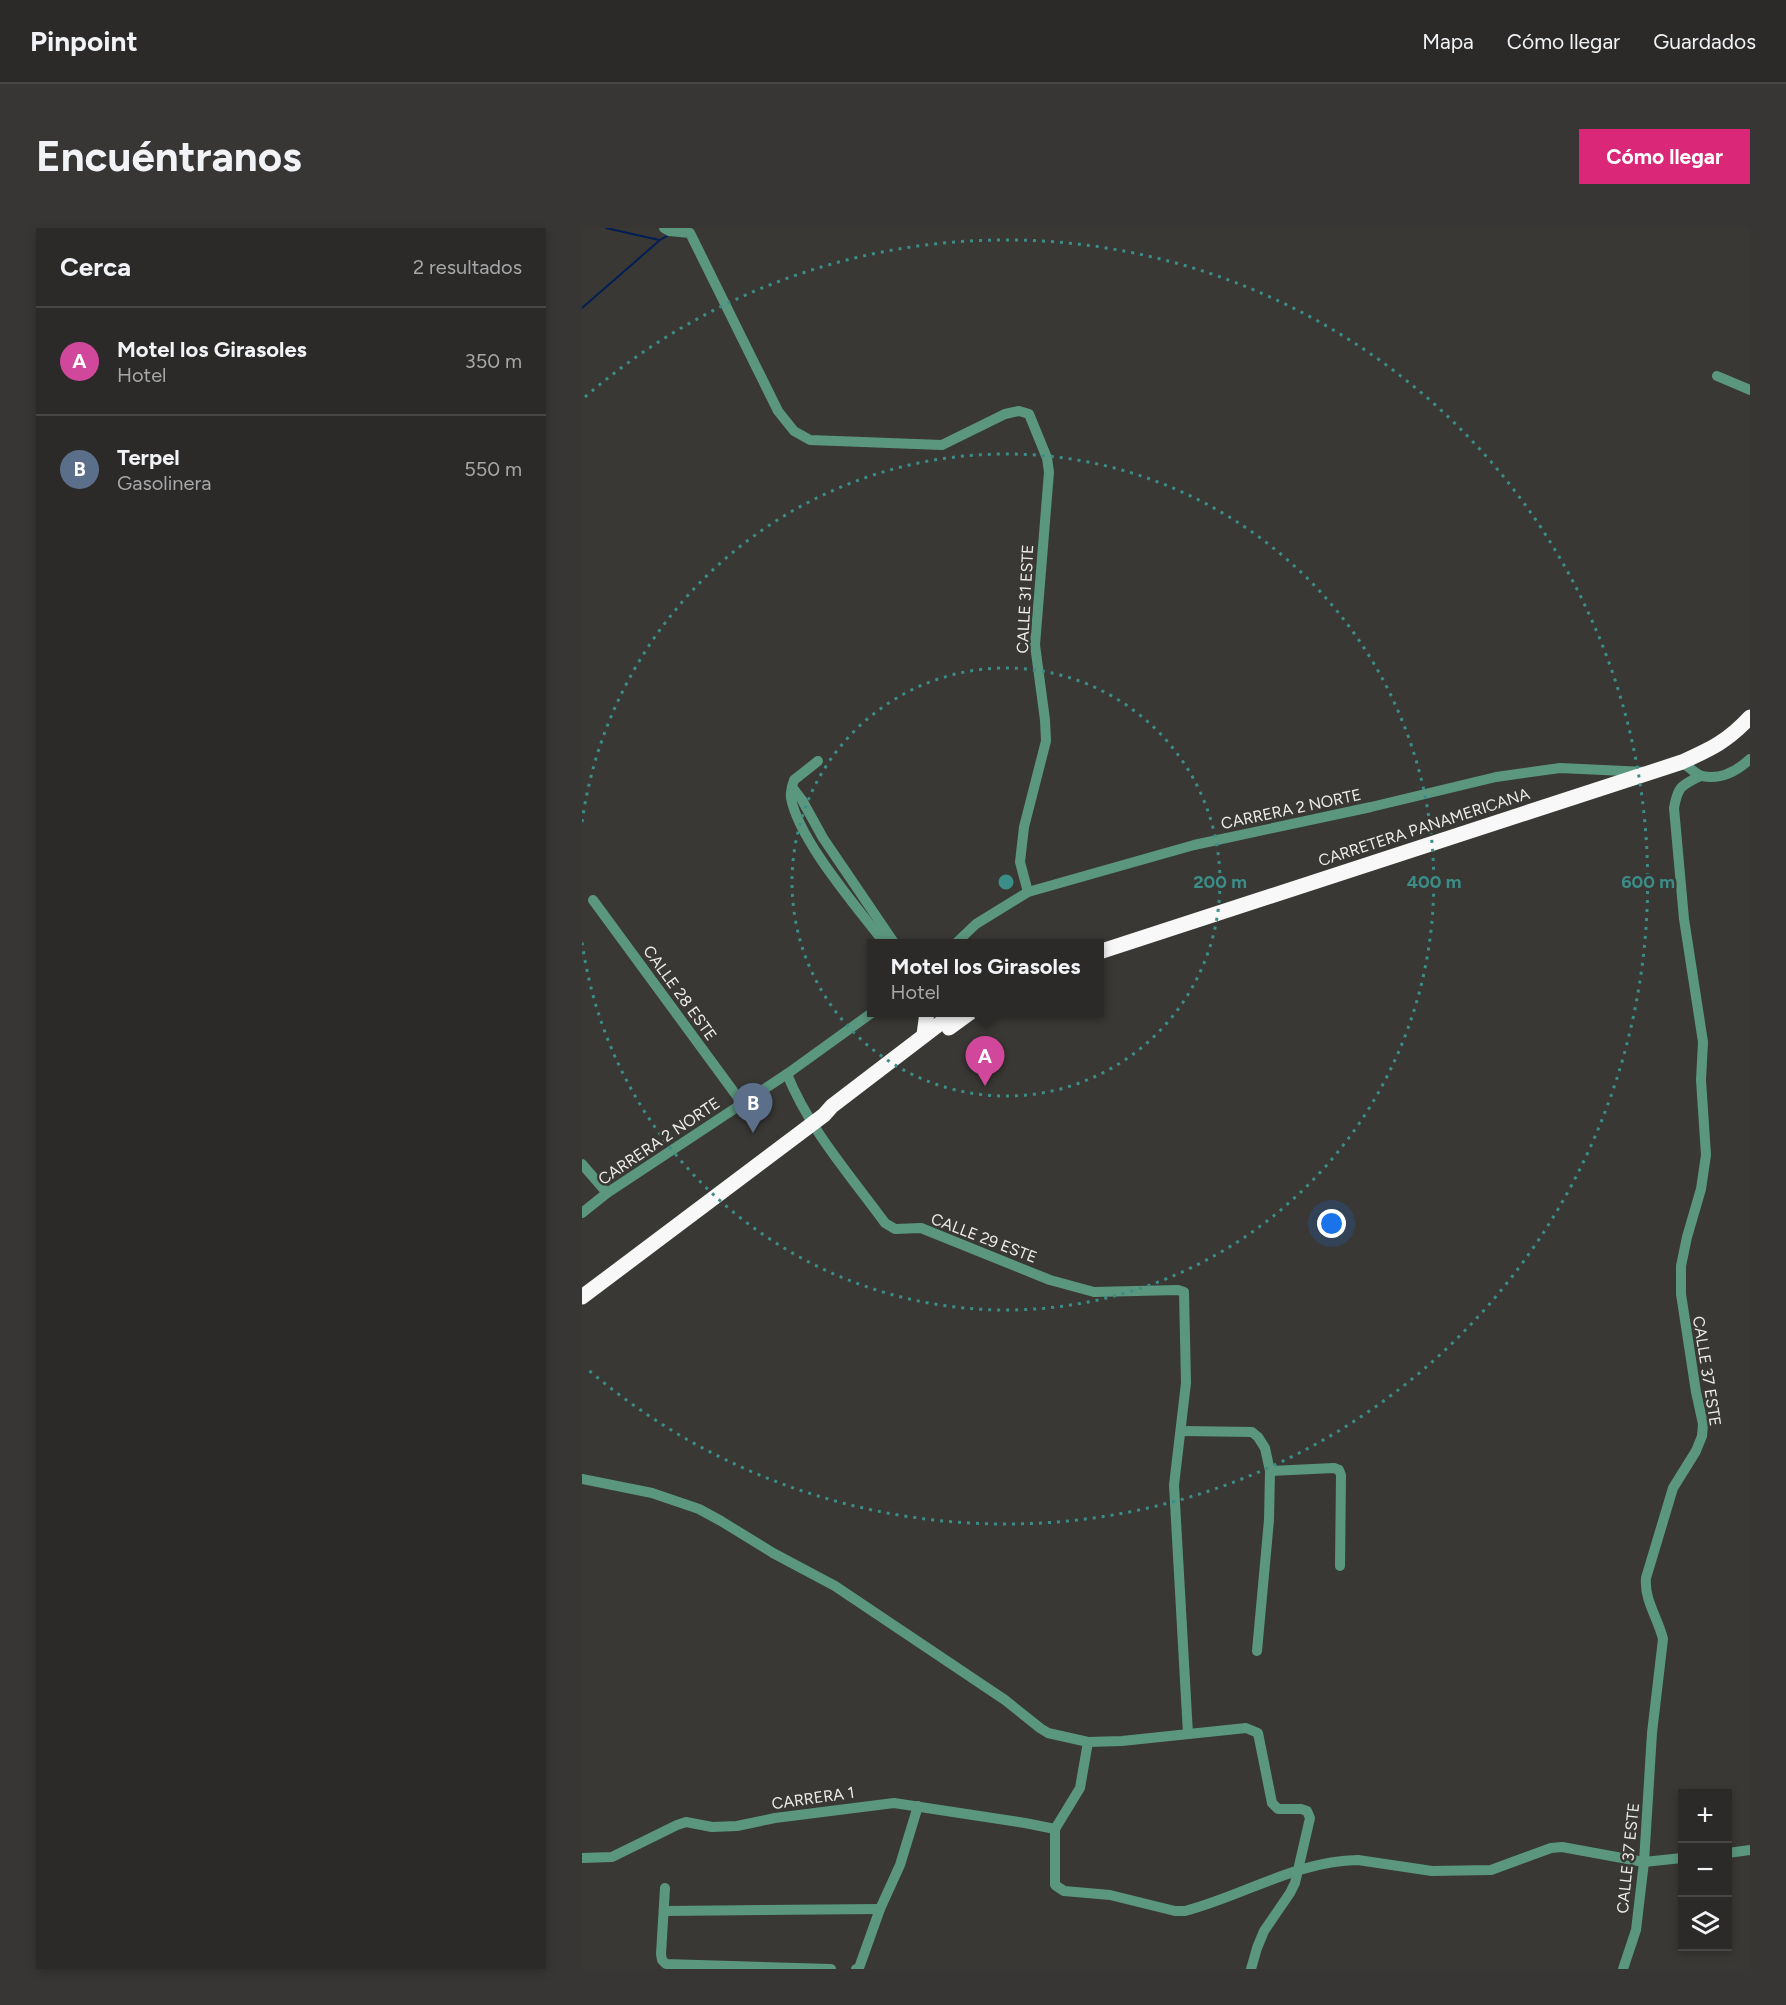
<!DOCTYPE html>
<html lang="es">
<meta charset="utf-8">
<style>
body{margin:0;font-family:Figtree,sans-serif;background:#373634;color:#f1f3f6}
.controls{position:absolute;right:18px;bottom:18px;display:grid;overflow:hidden;border-radius:0px;box-shadow:0 3px 9px #0003}
.controls button{width:54px;height:54px;display:grid;place-items:center;padding:0;border:0;border-bottom:2px solid #474645;background:#2b2a28;color:#f1f3f6;font:30px sans-serif}
.you{position:absolute;left:750px;top:996px;width:21px;height:21px;margin:-15px;border:4px solid #fff;border-radius:50%;background:#1a73e8;box-shadow:0 0 0 9px #1a73e833}
.badge{display:grid;place-items:center;width:39px;height:39px;border-radius:50%;background:#db2777;color:#fff;font-size:20px;font-weight:700}
.pin{position:absolute;translate:-50% -50px;filter:drop-shadow(0 2px 3px #0008)}
.pin::after{content:'';position:absolute;top:32px;width:21px;height:18px;background:inherit;clip-path:polygon(0 0,100% 0,50% 100%)}
.popup{position:absolute;left:285px;top:711px;width:237px;height:78px;box-sizing:border-box;display:grid;place-content:center;border-radius:0px;background:#2b2a28;filter:drop-shadow(0 2px 4px #0005);font-size:20px;white-space:nowrap;color:#a6a7a8}
.popup b{font-size:22px;color:#f1f3f6}
.popup::after{content:'';position:absolute;left:50%;top:100%;margin-left:-12px;border:12px solid transparent;border-top-color:#2b2a28}
.list{margin:0;padding:0;list-style:none}
h2{display:flex;justify-content:space-between;align-items:center;height:78px;margin:0;padding:0 24px;font-size:26px}
h2 small{font-size:20px;font-weight:400;color:#a6a7a8}
.list li{display:grid;grid-template-columns:39px 1fr auto;gap:18px;align-items:center;box-sizing:border-box;height:108px;padding:0 24px;border-top:2px solid #474645}
.list b{display:block;font-size:22px;white-space:nowrap}
.list p{margin:0;font-size:20px;white-space:nowrap;color:#a6a7a8}
.list em{font-size:20px;font-style:normal;color:#a6a7a8}
.icon{flex:none;width:33px;height:33px;fill:none;stroke:currentColor;stroke-width:2;stroke-linecap:round;stroke-linejoin:round}
.map{position:relative;flex:none;width:1168px;height:1741px;overflow:hidden;border-radius:0px}
header{display:flex;align-items:center;gap:36px;box-sizing:border-box;height:84px;padding:0 30px;background:#2b2a28;border-bottom:2px solid #474645}
header strong{font-size:28px}
nav{display:flex;gap:33px;margin-inline-start:auto;font-size:21px}
.intro{display:flex;align-items:center;justify-content:space-between;box-sizing:border-box;height:144px;padding:0 36px}
h1{margin:0;font-size:42px}
.button{padding:15px 27px;border-radius:0px;background:#db2777;color:#fff;font-size:21px;font-weight:700}
main{display:flex;gap:36px;padding:0 36px}
aside{flex:1;background:#2b2a28;border-radius:0px;box-shadow:0 3px 9px #0003}
.map>svg:first-child{display:block}
.lines{fill:none;stroke-linecap:round;stroke-linejoin:round}
.stream{stroke:#001f55;stroke-width:2}
.minor{stroke:#5b977e;stroke-width:10}
.highway{stroke:#f8f8f8;stroke-width:15}
.ring{fill:none;stroke:#3b8e87;stroke-width:3;stroke-dasharray:3 6}
.labels{text-anchor:middle;dominant-baseline:central;stroke-width:5;stroke-linejoin:round;paint-order:stroke}
.street-label{font-size:16px;fill:#edeceb;stroke:#393835}
.centre{fill:#3b8e87;stroke:#393835;stroke-width:3}
.ring-label{font-size:18px;text-anchor:middle;font-weight:bold;fill:#3b8e87;stroke:#393835;stroke-width:5;stroke-linejoin:round;paint-order:stroke}
</style>
<header>
<strong>Pinpoint</strong>
<nav><a>Mapa</a><a>Cómo llegar</a><a>Guardados</a></nav>
</header>
<div class="intro"><h1>Encuéntranos</h1><a class="button">Cómo llegar</a></div>
<main>
<aside>
<h2>Cerca<small>2 resultados</small></h2>
<ul class="list">
<li><span class="badge" style="background:#d1479c">A</span><div><b>Motel los Girasoles</b><p>Hotel</p></div><em>350 m</em></li>
<li><span class="badge" style="background:#5c6f8a">B</span><div><b>Terpel</b><p>Gasolinera</p></div><em>550 m</em></li>
</ul>
</aside>
<div class="map">
<svg width="1168" height="1741" viewBox="0 0 1168 1741">
<rect width="100%" height="100%" fill="#393835"/>
<g class="lines">
<g class="stream">
<path d="M24 0 77 12"/>
<path d="M0 80 78 12 87 7"/>
</g>
<g class="minor">
<path d="M82 0 87 3 108 5 196 183 212 203 228 212 360 217 423 186 437 183 447 186 465 230 467 244 453 417 463 492 464 513 442 599 438 634 446 664"/>
<path d="M1135 148 1168 162"/>
<path d="M236 533 212 552C210 558 208 564 209 570 217 613 276 680 303 716"/>
<path d="M1100 534C1106 538 1113 546 1120 548 1138 552 1155 543 1168 531"/>
<path d="M210 559 220 572 241 610 313 716"/>
<path d="M11 672 160 875"/>
<path d="M373 716 394 696 446 664 612 617 789 579 914 549 978 540 1064 544"/>
<path d="M205 846C227 901 268 947 303 995L313 1001 339 1000 468 1052 512 1064 596 1062 602 1064 604 1155 592 1257 606 1506"/>
<path d="M0 936 25 965"/>
<path d="M0 985 25 965 205 846 291 784"/>
<path d="M600 1203 670 1204 676 1209 683 1220 688 1243 687 1292 675 1423"/>
<path d="M688 1243 752 1240 757 1242 759 1247 758 1338"/>
<path d="M0 1251 70 1265 117 1281 139 1293 191 1325 253 1358 423 1472 458 1500 466 1505 506 1514 540 1513 664 1500 676 1505 690 1575 696 1581H719L725 1583 728 1590 713 1655 708 1665 682 1703 675 1720 669 1741"/>
<path d="M506 1514 498 1560 473 1601V1657L482 1663 528 1667 593 1683H603C661 1668 714 1633 776 1632L850 1643 909 1642 969 1620 980 1619 1062 1634 1100 1630"/>
<path d="M1146 1625 1168 1622"/>
<path d="M0 1630 30 1629 95 1597 104 1594 130 1599 155 1598 193 1590 312 1575 443 1595 473 1601"/>
<path d="M83 1660 79 1726 80 1732 84 1736 249 1741"/>
<path d="M83 1683 298 1681"/>
<path d="M274 1741 277 1740 298 1681 318 1637 336 1578"/>
<path d="M1041 1741 1054 1702 1062 1634 1070 1505 1081 1411C1076 1390 1062 1372 1064 1350L1091 1260 1114 1223 1120 1208 1121 1196 1114 1164 1099 1066V1038L1105 1009 1119 961 1124 927 1119 852 1121 814 1102 691 1092 580C1096 558 1099 558 1118 548"/>
</g>
<g class="highway">
<path d="M517 724 1100 534C1129 521 1146 513 1168 489"/>
<path d="M367 800 389 784"/>
<path d="M342 807 345 784"/>
<path d="M0 1069 242 887 250 878 373 784"/>
</g>
</g>
<g class="ring">
<circle cx="424" cy="654" r="214"/>
<path d="M0 594A428 428 0 1 1 0 714"/>
<path d="M3 169A642 642 0 1 1 3 1139"/>
</g>
<g class="labels">
<g class="street-label">
<text transform="translate(443 371) rotate(-87)">CALLE 31 ESTE</text>
<text transform="translate(709 581) rotate(-12)">CARRERA 2 NORTE</text>
<text transform="translate(842 599) rotate(-18)">CARRETERA PANAMERICANA</text>
<text transform="translate(98 765) rotate(54)">CALLE 28 ESTE</text>
<text transform="translate(77 913) rotate(-34)">CARRERA 2 NORTE</text>
<text transform="translate(402 1010) rotate(21)">CALLE 29 ESTE</text>
<text transform="translate(1125 1143) rotate(81)">CALLE 37 ESTE</text>
<text transform="translate(231 1570) rotate(-8)">CARRERA 1</text>
<text transform="translate(1046 1630) rotate(-84)">CALLE 37 ESTE</text>
</g>
</g>
<circle cx="424" cy="654" r="9" class="centre"/>
<g class="ring-label">
<text x="638" y="660">200 m</text>
<text x="852" y="660">400 m</text>
<text x="1066" y="660">600 m</text>
</g>
</svg>
<div class="controls">
<button>+</button>
<button>−</button>
<button><svg class="icon" aria-label="layers" viewBox="0 0 24 24"><path d="M12 4l9 5-9 5-9-5zM3 14l9 5 9-5"/></svg></button>
</div>
<div class="you"></div>
<div class="pin badge" style="left:403px;top:858px;background:#d1479c">A</div>
<div class="popup"><b>Motel los Girasoles</b>Hotel</div>
<div class="pin badge" style="left:171px;top:905px;background:#5c6f8a">B</div>
</div>
</main>
